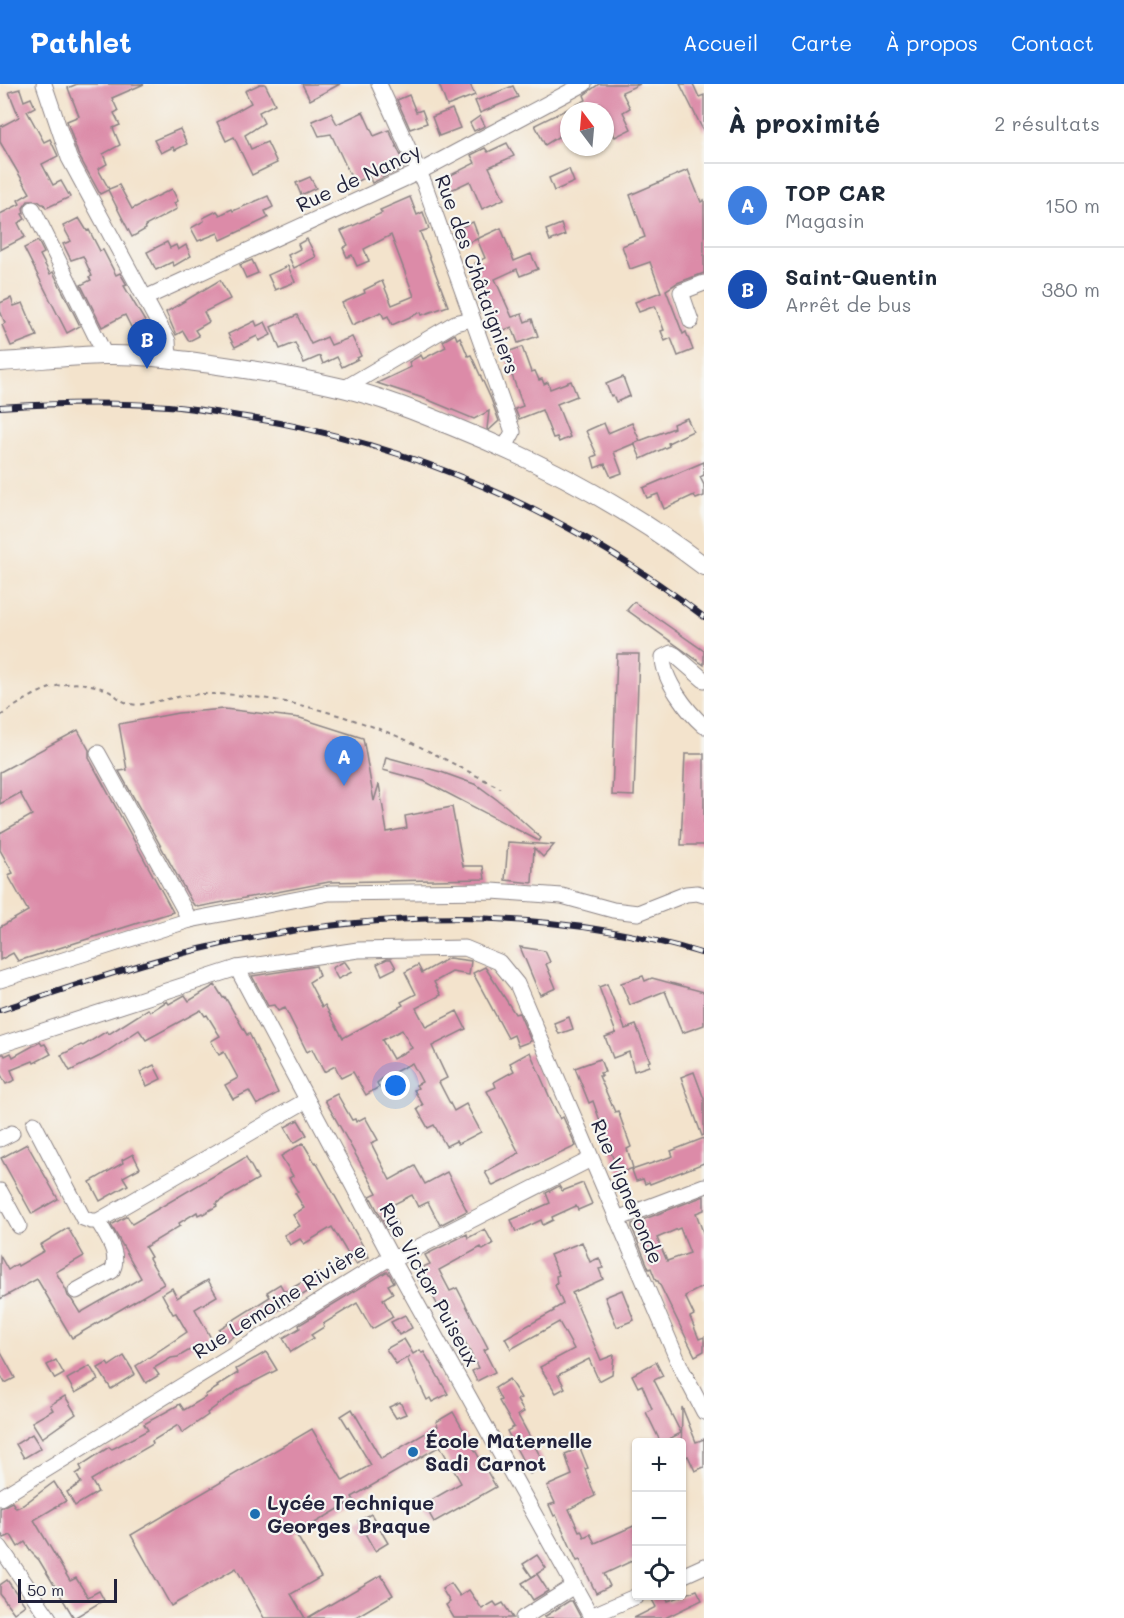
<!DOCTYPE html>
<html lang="fr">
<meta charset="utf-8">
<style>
body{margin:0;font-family:Mali,sans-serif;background:#f6f6f7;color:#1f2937}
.controls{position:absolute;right:18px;bottom:18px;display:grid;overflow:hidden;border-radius:6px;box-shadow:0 2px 4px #0004}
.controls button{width:54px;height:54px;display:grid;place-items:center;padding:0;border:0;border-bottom:2px solid #e0e1e3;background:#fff;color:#1f2937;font:30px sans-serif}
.compass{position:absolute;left:560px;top:18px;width:54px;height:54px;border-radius:50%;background:#fff;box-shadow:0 2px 4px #0004;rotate:344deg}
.scale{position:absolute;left:18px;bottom:15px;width:99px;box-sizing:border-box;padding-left:6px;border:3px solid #22223b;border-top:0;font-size:16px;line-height:21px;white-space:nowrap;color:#22223b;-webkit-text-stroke:4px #f6f6f2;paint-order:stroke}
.you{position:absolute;left:396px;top:1002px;width:21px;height:21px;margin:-15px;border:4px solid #fff;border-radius:50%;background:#1a73e8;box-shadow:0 0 0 9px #1a73e833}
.badge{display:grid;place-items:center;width:39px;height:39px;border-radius:50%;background:#1a73e8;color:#fff;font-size:20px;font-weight:700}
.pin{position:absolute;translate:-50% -50px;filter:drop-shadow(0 2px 3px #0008)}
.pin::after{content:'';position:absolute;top:32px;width:21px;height:18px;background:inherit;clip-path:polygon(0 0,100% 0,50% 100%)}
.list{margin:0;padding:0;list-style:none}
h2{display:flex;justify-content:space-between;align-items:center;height:78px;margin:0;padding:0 24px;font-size:26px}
h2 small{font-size:20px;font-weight:400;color:#747a83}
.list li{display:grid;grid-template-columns:39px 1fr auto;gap:18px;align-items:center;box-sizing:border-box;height:84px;padding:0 24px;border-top:2px solid #e0e1e3}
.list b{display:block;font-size:22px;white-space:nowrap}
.list p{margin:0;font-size:20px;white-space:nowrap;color:#747a83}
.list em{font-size:20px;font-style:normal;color:#747a83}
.icon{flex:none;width:33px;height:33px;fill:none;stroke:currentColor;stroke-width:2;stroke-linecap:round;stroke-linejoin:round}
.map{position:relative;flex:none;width:704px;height:1534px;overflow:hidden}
header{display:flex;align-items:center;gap:36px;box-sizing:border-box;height:84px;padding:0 30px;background:#1a73e8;color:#fff}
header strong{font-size:28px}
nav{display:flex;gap:33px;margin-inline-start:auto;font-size:21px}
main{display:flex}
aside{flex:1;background:#fff}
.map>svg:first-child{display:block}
.building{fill:#dc8ba8;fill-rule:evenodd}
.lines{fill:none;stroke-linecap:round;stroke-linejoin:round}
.minor-casing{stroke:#8a8284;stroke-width:17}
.major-casing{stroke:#8a8284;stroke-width:20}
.path{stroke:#8a8284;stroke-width:2;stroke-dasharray:4.5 4.5;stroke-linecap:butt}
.minor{stroke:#fff;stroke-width:15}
.major{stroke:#fff;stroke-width:18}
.rail-casing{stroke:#22223b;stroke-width:6}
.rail{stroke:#f6f6f2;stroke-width:4;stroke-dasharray:11;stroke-linecap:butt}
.poi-dot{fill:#1f6fb2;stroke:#f6f6f2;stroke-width:2}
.labels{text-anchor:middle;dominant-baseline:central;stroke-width:4.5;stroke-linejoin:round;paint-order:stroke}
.street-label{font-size:20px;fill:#22223b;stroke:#f6f6f2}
.poi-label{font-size:20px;font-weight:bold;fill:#22223b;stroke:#f6f6f2;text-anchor:start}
</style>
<header>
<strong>Pathlet</strong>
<nav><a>Accueil</a><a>Carte</a><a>À propos</a><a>Contact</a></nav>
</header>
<main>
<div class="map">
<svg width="704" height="1534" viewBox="0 0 704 1534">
<rect width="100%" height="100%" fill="#f6f6f2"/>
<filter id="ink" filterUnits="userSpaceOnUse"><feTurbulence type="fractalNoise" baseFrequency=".0167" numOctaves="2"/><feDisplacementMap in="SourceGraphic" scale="12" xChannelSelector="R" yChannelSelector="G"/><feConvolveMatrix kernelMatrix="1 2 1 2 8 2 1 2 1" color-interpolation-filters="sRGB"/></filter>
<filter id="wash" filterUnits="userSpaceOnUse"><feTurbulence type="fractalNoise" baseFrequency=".008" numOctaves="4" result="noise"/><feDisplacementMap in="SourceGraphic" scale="24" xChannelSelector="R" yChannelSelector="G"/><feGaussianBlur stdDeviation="1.35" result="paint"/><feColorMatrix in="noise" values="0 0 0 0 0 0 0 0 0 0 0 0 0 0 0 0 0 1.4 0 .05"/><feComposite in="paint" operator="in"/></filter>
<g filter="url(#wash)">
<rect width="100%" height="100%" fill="#f3e3cc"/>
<g id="blocks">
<g class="building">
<path d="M77 0H144L112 14 118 27 114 29 120 41 113 44 120 61 103 70 107 80 98 85 109 105 119 101 132 125 172 105 178 117 174 119 177 125 145 142 146 145 132 153 108 106 100 110 78 70 67 37 79 32 68 4Z"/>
<path d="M260 0H265L275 20 259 28 264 39 245 51 251 65 267 58 277 79 252 91 234 53 226 57 217 38 251 19 245 7Z"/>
<path d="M302 0H340L310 16Z"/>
<path d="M439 0H470L475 11 447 22Z"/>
<path d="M599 0H640L622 8 630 24 623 28 631 45 615 53 605 34V27H569V46L545 61 535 41 586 16 584 11Z"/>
<path d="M680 0H693L699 13 704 11V48Z"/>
<path d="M513 2 518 13 480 29 475 17Z"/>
<path d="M20 5 24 17 31 14 35 23 27 27 44 58 50 55 58 72 42 80 53 101 61 97 70 113 46 124 44 120H42L38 117H28L23 124 24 129 22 130 25 135 18 139 25 153 0 166V130L20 120 18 116 30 109 0 58V43L19 33 9 8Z"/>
<path d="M409 11 416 28 422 26 427 39 410 45 397 16Z"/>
<path d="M452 25 460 44 439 52 432 33Z"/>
<path d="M363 28 374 52 389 46 406 83 372 99 369 92 354 99 331 50 319 52 312 37 331 29 337 40Z"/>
<path d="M480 32 485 42 474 47 470 39Z"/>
<path d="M180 45 187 60 175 66 173 63 161 69 154 56Z"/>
<path d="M507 59 514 72 489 83 504 115 482 125 470 97 449 107 443 95 475 79 471 71 485 64 488 68Z"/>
<path d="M569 85 574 98 554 107 549 94Z"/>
<path d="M688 86 701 118 704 116V189L677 199 666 206 683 250 686 248 693 266 678 272 671 254 665 257 661 247 664 246 655 222 639 228 635 218 661 208 650 178 630 185 622 162 645 153 630 111Z"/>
<path d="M310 93 316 104 301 111 296 99Z"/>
<path d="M268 112 273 123 265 127 268 134 221 156 218 149 198 157 191 144 204 137 203 134 217 127 220 131 232 125 233 127Z"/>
<path d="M410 113 417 131 423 128 429 145 420 148 448 222 422 231 421 228 392 241 388 232 384 234 381 228 352 241 342 219 365 209 364 206 382 197 392 221 414 212 391 151 364 165 369 177 357 182 352 171 347 173 343 164 348 161 341 147 382 129 380 126Z"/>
<path d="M79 134 87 147 89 146 100 167 103 166 116 191 120 189 127 201 124 202 156 256 146 261H140L125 231 102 243 81 201 91 196 89 193 92 192 83 172 71 176 63 160 71 157 63 142Z"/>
<path d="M473 138 479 154 466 160 459 144Z"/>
<path d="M561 140 565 151 550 157 546 146Z"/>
<path d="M501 144 514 177 531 170 538 185 520 192 517 185 495 195 512 233 522 230 525 238 532 235 538 252 518 259 512 243 499 248 476 193 480 192 475 179 485 174 477 155Z"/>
<path d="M307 155 316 173 294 184 288 171 300 165 298 160Z"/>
<path d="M38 157 44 169 40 171 50 190 53 188 80 242 67 249 24 164Z"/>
<path d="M167 158 170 164 176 161 178 166 186 161 191 172 174 182 172 178 156 186 147 168Z"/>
<path d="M252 176 258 189 246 194 240 181Z"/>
<path d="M288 182 295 198 275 206 268 191Z"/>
<path d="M220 196 230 215 204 228 209 238 195 246 199 252 189 257 183 247 176 251 166 228Z"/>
<path d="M11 214 14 222 23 219 37 252 11 262 2 241 5 239 0 227V219Z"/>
<path d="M297 231 311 260 327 253 331 261 352 253 361 272 357 274 358 275 342 283 337 273 323 280 320 272 304 279 295 259 280 265 271 243Z"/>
<path d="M255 237 257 242 265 238 271 251 259 257 257 252 235 263 228 250Z"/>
<path d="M455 250 457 255 460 253 468 272 471 271 491 315 499 337 489 346 487 345 489 327 474 335 426 315 377 299 411 283 409 278 421 271 423 275 446 263 443 257Z"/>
<path d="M522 263 531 288 535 287 539 296 542 295 544 300 548 298 550 305 571 297 577 312 557 320 570 353 559 358 557 353 553 354 542 326 519 335 515 325 523 322 504 269Z"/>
<path d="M623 293 630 312 616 318 613 311 611 312 606 300Z"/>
<path d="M687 334 693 347 668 359 669 362 641 375 634 359 674 344 673 340Z"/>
<path d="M604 339 608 349 632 339 640 357 614 368 622 389 611 393 605 380 595 384 592 373 597 371 586 347Z"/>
<path d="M704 378V391L700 393 704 401V412L696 415 694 411 664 425 658 410 647 414 643 404Z"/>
<path d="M634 518 704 567V581L627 526Z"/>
<path d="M617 570H639L634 712 612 711Z"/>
<path d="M224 625 300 634 363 654 374 717 379 700 387 748 407 744 405 732 452 723 463 782H483L485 795 329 798 198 823 193 820 119 687 127 686 119 640 178 629Z"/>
<path d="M78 646 89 666V674L173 828 18 877 13 869 0 876V843L28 827 8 791 13 789 0 766V749L32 731 20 709 0 720V688Z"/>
<path d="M685 670H704V761H681Z"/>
<path d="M386 673 441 688 477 701 507 723 541 754 539 757 424 697 383 686Z"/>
<path d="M508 758 554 761 543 773 534 764 532 799 505 796Z"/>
<path d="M520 863 545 867 550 878 546 880 556 904 540 911Z"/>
<path d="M449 874 471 877 469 891 452 888 434 898 441 911 416 924 426 943 457 927 466 945 432 962 447 994 439 998 454 1027 466 1020 481 1048 458 1060 456 1057 446 1062 434 1041 428 1044 417 1025 423 1021 414 1006 418 1004 416 1001 422 998 412 979 383 994 377 999 379 1003 366 1011 353 988 341 994 335 982 324 988 312 965 307 968 285 924 278 927 274 921 268 922 252 892 316 882 319 892 309 898 322 923 325 921 343 954 403 921 401 918 416 910 405 888 418 881 422 889ZM402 946 412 964 393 975 382 956Z"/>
<path d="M387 875H391L396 884 382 891 377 880Z"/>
<path d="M343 878H345L352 888 338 895 332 884Z"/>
<path d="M485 883 515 930 519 929 531 957 518 962 514 951 508 954 473 889Z"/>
<path d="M643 892 645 897 652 894 704 908V941L682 949 665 907 630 921 621 899Z"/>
<path d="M607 900 625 945 636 941 650 977 648 978 649 982 634 987 629 968 613 974 605 953 616 949 599 903Z"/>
<path d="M215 901 223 914 225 913 247 951 249 949 278 1009 257 1021 249 1007 233 1015 225 1001 238 994 224 968 219 971 211 957 220 952 207 931 205 932 201 926 146 956 139 946 100 972 70 987 61 971 81 961 83 962 107 947 109 950 148 925 150 928 167 917 169 920 185 911 189 917Z"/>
<path d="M569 933 573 945 559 950 554 939Z"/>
<path d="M40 958 42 961 45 960 51 970 34 979 33 977 11 986 15 996 6 1000 0 989V970H4L5 972 11 969 13 973Z"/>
<path d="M530 968 550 1014 560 1035 563 1033 576 1062 493 1102 485 1088 519 1069 487 1007 496 1003 494 998 514 987 510 979Z"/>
<path d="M600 975 605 988 600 989 602 992H599L615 1028 618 1027 631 1063 627 1065 633 1084 620 1089 615 1080 593 1017 589 1019 575 984Z"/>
<path d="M154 981 161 995 147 1002 140 988Z"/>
<path d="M694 988 704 1015V1051L702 1052 681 993Z"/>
<path d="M337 1010 352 1036 355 1035 356 1038 365 1033 378 1056 371 1059 390 1096 415 1082 425 1100 447 1088 467 1127 440 1141 428 1118 418 1123 412 1111 388 1123 397 1140 387 1145 370 1112 377 1109 325 1016Z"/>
<path d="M298 1036 307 1051 294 1059 285 1043Z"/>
<path d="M704 1054V1079L650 1100 649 1098 645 1100 643 1095 636 1097 632 1086 673 1072 671 1067Z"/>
<path d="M303 1059 315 1079 316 1078 369 1173 356 1180 350 1169 348 1170 332 1143 304 1160 300 1155 290 1161 284 1151 300 1142 293 1131 304 1124 295 1109 298 1108 289 1094 293 1092 281 1072Z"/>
<path d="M27 1060 58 1115 32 1130 1 1074Z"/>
<path d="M133 1070 140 1084 123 1093 128 1101 100 1117 90 1098 123 1079 122 1076Z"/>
<path d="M246 1073 258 1095 220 1117 216 1120 217 1122 203 1130 202 1129 198 1131 197 1128 179 1139 180 1142 145 1163 151 1173 149 1174 164 1200 72 1254 37 1195 0 1215V1172L8 1186 17 1180 18 1182 44 1167 40 1161 68 1144 84 1172 56 1188 66 1206 68 1212 72 1216 80 1229 141 1194 111 1141 127 1132 132 1140Z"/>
<path d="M583 1099 592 1120 578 1126 576 1122 552 1133 553 1136 543 1141 541 1136 516 1148 511 1136 550 1119 546 1109 559 1102 562 1107Z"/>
<path d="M704 1112V1126L696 1129 704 1151V1202L685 1212 694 1231 690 1233 699 1255 704 1253V1267L695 1272 658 1197H656L651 1184 649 1185 632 1143V1140ZM680 1144 690 1169 667 1177 657 1154Z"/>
<path d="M485 1145 493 1160 483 1166 481 1163 439 1186 450 1207 457 1204 488 1264 484 1266 495 1288 477 1297 472 1287 478 1284 448 1224 443 1227 440 1221 438 1222 426 1199 422 1202 416 1192 417 1190 425 1185 423 1183 430 1180 425 1171 467 1150 468 1154Z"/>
<path d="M582 1158 590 1178 599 1174 603 1184 599 1185 603 1195 572 1209 601 1276 614 1271 612 1290 599 1297 589 1275 558 1291 565 1304 556 1309 540 1283 574 1265 559 1238 511 1265 505 1254 554 1227 553 1226 563 1220 555 1201 557 1200 556 1192 559 1191 550 1171Z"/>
<path d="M386 1188H388L394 1198 388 1201 393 1209 383 1215 393 1233 372 1245 357 1219 323 1240 324 1243 311 1251 314 1254 291 1268 283 1254 300 1244 299 1241Z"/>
<path d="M318 1189 323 1198 259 1239 258 1237 226 1257 219 1245 270 1213 267 1208 280 1200 284 1207H287Z"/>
<path d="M208 1196 217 1212 195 1225 212 1256 197 1266 195 1263 178 1273 171 1274 154 1284 159 1291 146 1299 136 1282 187 1248 176 1229 173 1230 162 1210 172 1204 177 1214Z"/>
<path d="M622 1206 634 1236 617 1243 605 1213Z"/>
<path d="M405 1231 412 1244 399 1251 391 1238Z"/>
<path d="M404 1255 413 1270 420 1266 422 1269 424 1268 448 1310 432 1318 430 1314 427 1316 407 1274 410 1272 396 1280 386 1265Z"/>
<path d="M0 1267 15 1294 5 1299 0 1290Z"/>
<path d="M266 1268 277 1286 240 1305 207 1329 208 1331 182 1349 178 1341 152 1357 153 1360 91 1396 98 1408 75 1422 67 1408 81 1399 76 1390 82 1386 80 1382 109 1363 112 1365 116 1363 148 1346 144 1340 180 1320 184 1326 206 1313 205 1311 218 1303 217 1302 238 1289 236 1285Z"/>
<path d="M124 1272 135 1290 111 1305 98 1284 107 1279 109 1282Z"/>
<path d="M56 1276 64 1290 55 1295 47 1281Z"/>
<path d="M656 1278 663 1292 654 1296 681 1349 661 1359 646 1328 652 1325 642 1301 638 1303 632 1291Z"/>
<path d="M90 1282 98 1296 75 1309 67 1295Z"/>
<path d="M509 1295 521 1314 517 1316 524 1328 518 1331 545 1381 530 1390 507 1347 514 1343 499 1317 501 1316 495 1304Z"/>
<path d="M65 1312 76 1330 42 1354 32 1338 53 1326 50 1321Z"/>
<path d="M400 1318 406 1330 396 1334 389 1323Z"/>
<path d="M682 1323 696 1358 704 1355V1383L695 1387 688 1372 681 1375Z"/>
<path d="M352 1325 381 1375 438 1342 436 1338 453 1328 496 1403 434 1438 424 1420 461 1399 440 1362 352 1413 354 1416 296 1450 321 1493 291 1510 305 1534H264L236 1484 171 1522 131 1451 312 1345 343 1397 371 1381 341 1332Z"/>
<path d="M32 1350 41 1364 24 1374 16 1360Z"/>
<path d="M580 1364 588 1384 585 1385 595 1412 569 1425 579 1447 581 1446 584 1453 590 1450 595 1459 636 1441V1475L604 1490 610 1502 596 1509 580 1476 577 1477 556 1431 554 1432 549 1421 555 1419 547 1402 572 1391 565 1370Z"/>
<path d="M54 1398 66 1417 34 1436 70 1497 76 1494 88 1513 99 1507 104 1516 74 1534 39 1476 32 1469 25 1458 18 1463 11 1451 4 1454 0 1448V1424L12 1418 16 1424 23 1421Z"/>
<path d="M371 1430 388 1459 375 1467 358 1437Z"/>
<path d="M537 1471 546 1484 532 1493 523 1480Z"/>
<path d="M537 1490 548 1507 533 1516 522 1499Z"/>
<path d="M381 1491 393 1511 354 1534H307Z"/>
<path d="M7 1496 25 1521 14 1529 0 1510V1501Z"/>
<path d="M451 1499 460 1512 469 1506 482 1525 494 1518 497 1522 503 1519 513 1534H454L446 1521 450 1518 442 1505Z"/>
<path d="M697 1506 702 1516 665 1534H634L656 1523 650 1512H665L668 1517Z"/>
<path d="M569 1517H572L581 1534H545L544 1533Z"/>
</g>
</g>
</g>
<g filter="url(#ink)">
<use href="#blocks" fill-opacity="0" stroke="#8a8284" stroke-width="1.5"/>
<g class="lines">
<defs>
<g id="minor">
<path d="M44 0 69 74 168 257 169 275"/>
<path d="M379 0 424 99 513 348 505 363"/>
<path d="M33 125 105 271"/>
<path d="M145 214 419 88 584 0"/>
<path d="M691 237 681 208 704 199"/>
<path d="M345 304 455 239 472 235"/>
<path d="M704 596 675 571 671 569 663 573C663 596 687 627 704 642"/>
<path d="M98 669 190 836"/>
<path d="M237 884 391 1173 592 1534"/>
<path d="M0 896 190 836 329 809 492 807 562 812 613 826 638 829 686 810 697 809 704 811"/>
<path d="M0 961 237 884 358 866 465 864 499 878 517 900 681 1284 704 1328"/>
<path d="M34 1040 83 1134 91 1137H98L307 1016"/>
<path d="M0 1055 12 1049"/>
<path d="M0 1107 19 1142"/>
<path d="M617 1135 704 1102"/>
<path d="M76 1207 112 1187C121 1170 106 1152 98 1137"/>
<path d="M0 1414 391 1173 401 1172 591 1075"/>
<path d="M0 1463 49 1534"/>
<path d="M682 1492 704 1482"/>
<path d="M591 1532 637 1512"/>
<path d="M523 1534 574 1502"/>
</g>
<path id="major" d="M0 278C35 276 70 272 104 271 142 270 180 276 218 281 260 287 301 294 343 304 381 313 418 328 454 343 544 379 627 423 704 482"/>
</defs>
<use href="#minor" class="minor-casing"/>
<use href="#major" class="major-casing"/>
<path class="path" d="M0 632C33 610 64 589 104 605 119 611 118 619 137 621 159 618 182 610 205 610 270 609 347 630 406 656 438 671 469 688 500 704"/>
<use href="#minor" class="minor"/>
<use href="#major" class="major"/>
<defs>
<g id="rail">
<path d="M0 323C56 319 112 318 168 322 192 324 216 328 239 332 410 358 568 428 704 533"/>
<path d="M0 926C66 905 132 881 200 865 363 826 542 820 704 870"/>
</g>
</defs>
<use href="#rail" class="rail-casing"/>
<use href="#rail" class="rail"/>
</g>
</g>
<g class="poi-dot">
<circle cx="413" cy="1368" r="6"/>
<circle cx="255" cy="1430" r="6"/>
</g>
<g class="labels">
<g class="street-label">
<text transform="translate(358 93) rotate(-25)">Rue de Nancy</text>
<text transform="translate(478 190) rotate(70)">Rue des Châtaigniers</text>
<text transform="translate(628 1107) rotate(67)">Rue Vigneronde</text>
<text transform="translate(430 1200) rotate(61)">Rue Victor Puiseux</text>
<text transform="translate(279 1216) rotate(-32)">Rue Lemoine Rivière</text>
</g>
<g class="poi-label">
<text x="425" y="1356">École Maternelle<tspan x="425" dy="23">Sadi Carnot</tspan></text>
<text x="267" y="1418">Lycée Technique<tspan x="267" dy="23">Georges Braque</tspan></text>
</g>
</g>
</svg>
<div class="controls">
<button>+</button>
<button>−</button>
<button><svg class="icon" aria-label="locate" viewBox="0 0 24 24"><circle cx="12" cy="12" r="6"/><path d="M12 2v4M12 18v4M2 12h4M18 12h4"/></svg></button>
</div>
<svg class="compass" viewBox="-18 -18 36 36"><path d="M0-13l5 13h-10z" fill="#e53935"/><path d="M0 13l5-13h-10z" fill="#747a83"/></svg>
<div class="scale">50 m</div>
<div class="you"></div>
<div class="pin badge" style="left:344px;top:702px;background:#3f7fe0">A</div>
<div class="pin badge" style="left:147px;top:285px;background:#1a4fb4">B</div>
</div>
<aside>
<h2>À proximité<small>2 résultats</small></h2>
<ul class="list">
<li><span class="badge" style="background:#3f7fe0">A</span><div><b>TOP CAR</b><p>Magasin</p></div><em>150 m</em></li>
<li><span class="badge" style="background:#1a4fb4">B</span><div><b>Saint-Quentin</b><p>Arrêt de bus</p></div><em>380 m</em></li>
</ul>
</aside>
</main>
